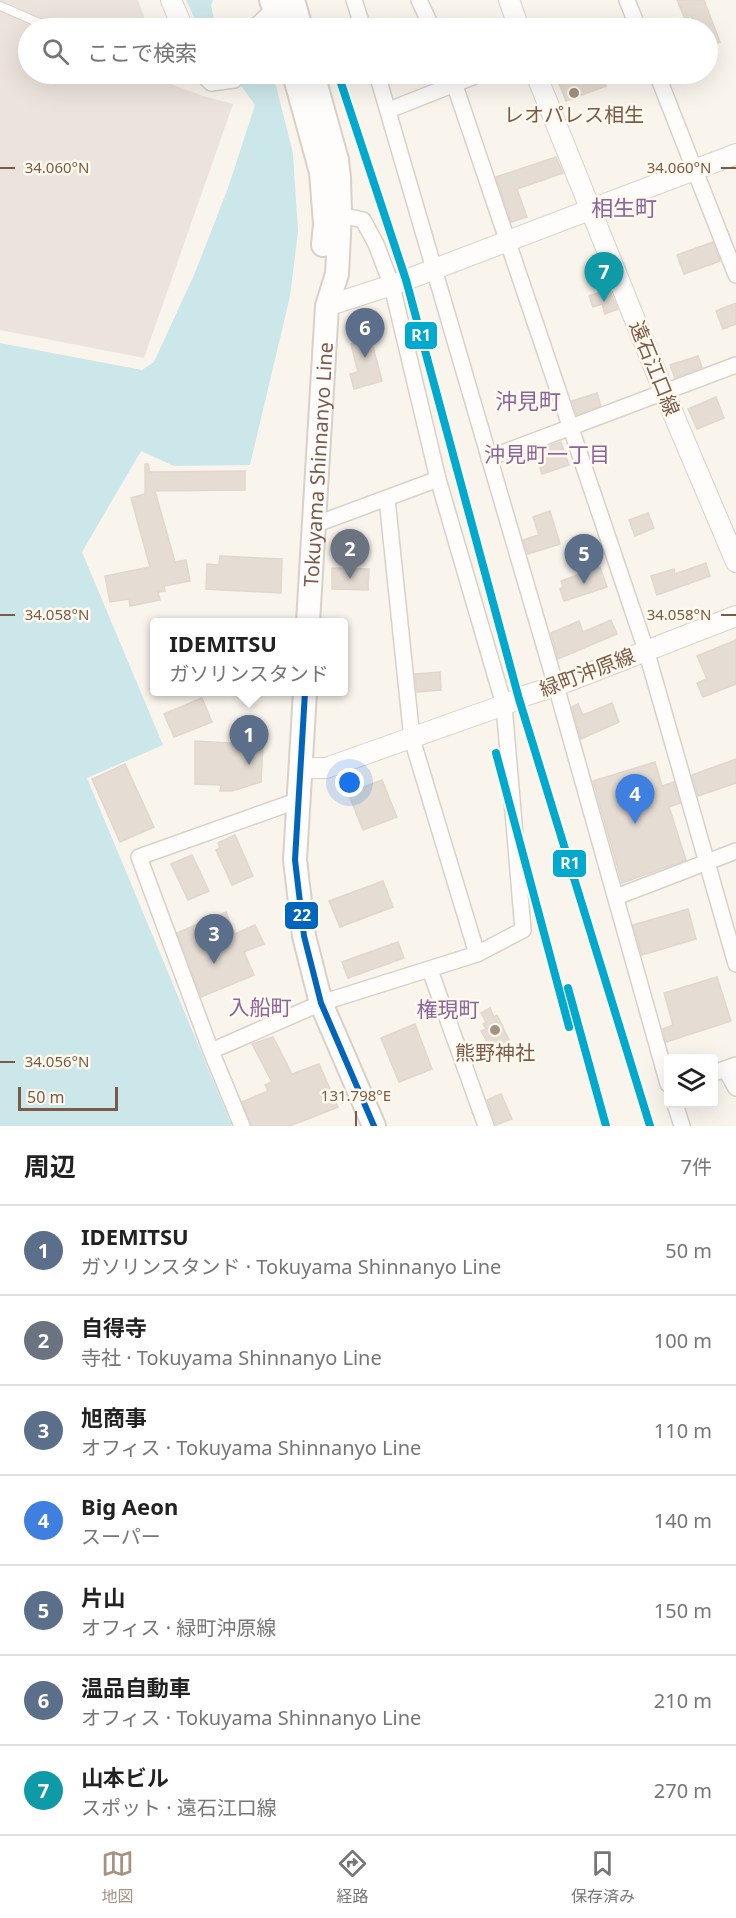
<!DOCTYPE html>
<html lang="ja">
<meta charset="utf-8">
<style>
body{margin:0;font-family:"Noto Sans","Noto Sans JP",sans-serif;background:#f2f2f2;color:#222}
.controls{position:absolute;right:18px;bottom:18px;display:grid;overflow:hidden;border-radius:6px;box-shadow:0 6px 24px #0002}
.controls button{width:54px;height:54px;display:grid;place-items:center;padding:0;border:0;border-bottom:2px solid #e0e0e0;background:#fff;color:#222;font:30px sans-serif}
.scale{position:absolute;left:18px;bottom:15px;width:100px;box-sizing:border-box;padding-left:6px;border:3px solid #7a5b49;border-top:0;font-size:16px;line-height:21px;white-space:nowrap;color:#7a5b49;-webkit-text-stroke:4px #fff9ee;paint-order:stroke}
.you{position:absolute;left:350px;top:783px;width:21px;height:21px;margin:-15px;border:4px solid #fff;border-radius:50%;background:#1a73e8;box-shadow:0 0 0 9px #1a73e833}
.badge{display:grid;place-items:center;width:39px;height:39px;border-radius:50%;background:#a69182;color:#fff;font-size:20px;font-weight:700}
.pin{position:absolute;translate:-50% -50px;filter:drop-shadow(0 2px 3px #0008)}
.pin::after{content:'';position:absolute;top:32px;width:21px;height:18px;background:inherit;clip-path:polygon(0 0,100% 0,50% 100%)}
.popup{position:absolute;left:150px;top:618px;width:198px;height:78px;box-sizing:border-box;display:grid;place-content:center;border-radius:6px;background:#fff;filter:drop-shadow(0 2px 4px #0005);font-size:20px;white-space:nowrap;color:#767676}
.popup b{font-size:22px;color:#222}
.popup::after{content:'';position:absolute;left:50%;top:100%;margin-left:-12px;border:12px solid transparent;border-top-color:#fff}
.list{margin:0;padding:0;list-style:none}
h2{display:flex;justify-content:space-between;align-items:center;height:78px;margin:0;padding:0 24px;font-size:26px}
h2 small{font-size:20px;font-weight:400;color:#767676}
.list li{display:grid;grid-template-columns:39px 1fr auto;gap:18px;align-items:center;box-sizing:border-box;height:90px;padding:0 24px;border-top:2px solid #e0e0e0}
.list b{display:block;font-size:22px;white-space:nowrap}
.list p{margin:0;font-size:20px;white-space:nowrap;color:#767676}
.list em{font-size:20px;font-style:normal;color:#767676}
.icon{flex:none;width:33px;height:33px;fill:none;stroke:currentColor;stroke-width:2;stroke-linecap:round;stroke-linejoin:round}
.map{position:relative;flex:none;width:736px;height:1126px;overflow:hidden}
.search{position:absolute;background:#fff;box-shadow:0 6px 24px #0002;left:18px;right:18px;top:18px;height:66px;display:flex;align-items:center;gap:15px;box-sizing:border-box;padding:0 21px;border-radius:33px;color:#767676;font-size:22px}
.sheet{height:708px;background:#fff}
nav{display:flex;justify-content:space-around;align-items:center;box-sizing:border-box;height:84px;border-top:2px solid #e0e0e0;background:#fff;font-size:16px;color:#767676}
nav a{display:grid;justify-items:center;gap:3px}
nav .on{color:#a69182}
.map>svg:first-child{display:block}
.industrial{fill:#ece4dc}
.water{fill:#cce7ea}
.building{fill:#e5dcd3;stroke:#e2d7cd;stroke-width:1.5}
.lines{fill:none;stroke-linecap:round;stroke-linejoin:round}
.service-casing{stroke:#d8d1ca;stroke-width:10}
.minor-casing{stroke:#d8d1ca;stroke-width:18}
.tertiary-casing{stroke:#d8d1ca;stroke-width:22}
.secondary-casing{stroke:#d9d0c8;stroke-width:26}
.service{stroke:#fefdfc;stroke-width:8}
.minor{stroke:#fefdfc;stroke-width:15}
.tertiary{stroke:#fefdfc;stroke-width:20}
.secondary{stroke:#fefdfc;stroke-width:22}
.bus-1-casing{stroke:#fff9ee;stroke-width:10}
.bus-1{stroke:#0065bd;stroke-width:6}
.rail-1-casing{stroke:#fff9ee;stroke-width:12}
.rail-1{stroke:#00a9ce;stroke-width:8}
.ticks{fill:none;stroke:#7a5b49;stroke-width:2}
.poi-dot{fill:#a69182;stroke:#fff9ee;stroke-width:2}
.labels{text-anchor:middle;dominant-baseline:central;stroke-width:5;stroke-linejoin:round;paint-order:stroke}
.poi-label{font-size:20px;fill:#7a5b49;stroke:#fff9ee}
.street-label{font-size:20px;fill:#7a5b49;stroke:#fff9ee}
.neighbourhood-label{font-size:21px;fill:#8b649d;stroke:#fff9ee}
.quarter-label{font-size:22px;fill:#8b649d;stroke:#fff9ee}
.ticks-label{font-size:15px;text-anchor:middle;fill:#7a5b49;stroke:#fff9ee;stroke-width:5;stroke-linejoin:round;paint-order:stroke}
.line-badge{stroke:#fff9ee;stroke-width:2}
.badge-label{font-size:16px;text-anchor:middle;font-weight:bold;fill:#fff}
</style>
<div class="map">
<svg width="736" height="1126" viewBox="0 0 736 1126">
<rect width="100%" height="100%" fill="#f9f4ec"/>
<path class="industrial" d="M0 0H138L145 20 142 28H28V74H144L203 96 233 104 144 358 0 330Z"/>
<g class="water">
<path d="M186 0H213L211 6 216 28H199Z"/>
<path d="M237 74H273L293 153 298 232 290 296 250 465 174 466 141 451 82 552 163 745 87 778 232 1126H0V343L142 370 154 362 194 275 228 188 255 105 242 87Z"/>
</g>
<g class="building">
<path d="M677 0H704L720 42 708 46V28H695L691 16 685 19Z"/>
<path d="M579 74H602L606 86 566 101 558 81Z"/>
<path d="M556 157 563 173 517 189 527 217 511 222 496 177Z"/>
<path d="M713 242 720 261 684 274 677 255Z"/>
<path d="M609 289 618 309 605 314 602 304 593 307 589 296Z"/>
<path d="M736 303V324L723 329 716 311Z"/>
<path d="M371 339 382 381 354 389 350 374 358 372 351 344Z"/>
<path d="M698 356 702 367 675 378 670 365Z"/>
<path d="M597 393 601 406 577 415 572 401Z"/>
<path d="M716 397 724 418 697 429 688 409Z"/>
<path d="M561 442 569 465 542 474 535 451Z"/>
<path d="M145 464H148L150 472 245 471V490L155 491 175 562 186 560 190 581 164 586 165 591 158 592 160 600 130 606 129 599 110 602 105 576 150 567 131 498 145 494Z"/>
<path d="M550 511 560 544 528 554 523 540 539 535 533 517Z"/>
<path d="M648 513 654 528 635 536 629 520Z"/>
<path d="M220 556 282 559 281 593 206 589 207 564 219 565Z"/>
<path d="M706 563 710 576 657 595 651 576 674 569 675 574Z"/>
<path d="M600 567 607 587 564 601 560 589 563 587 561 581Z"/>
<path d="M332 568 369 569 368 590 332 589Z"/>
<path d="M611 620 617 634 558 659 551 633 579 621 583 632Z"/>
<path d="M736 640V684L703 697 697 683 707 679 697 656Z"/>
<path d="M440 672 441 690 417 692 415 674Z"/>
<path d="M202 698 212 722 174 737 164 714Z"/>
<path d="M612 703 619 722 581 739 572 707 578 704 583 715Z"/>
<path d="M195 741 263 745 261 782 232 791H220L221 785 195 784Z"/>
<path d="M736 759V783L698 796 692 775Z"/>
<path d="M655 762 662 786 674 782 680 803 669 807 686 860 622 883 593 781Z"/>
<path d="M125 764 154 827 120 842 92 779Z"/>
<path d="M382 780 397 817 363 830 348 793Z"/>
<path d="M235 835 253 876 232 885 216 850 220 848 218 843Z"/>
<path d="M192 855 209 891 188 900 171 864Z"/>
<path d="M383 881 393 907 340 927 329 901Z"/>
<path d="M688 909 696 939 642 955 633 925Z"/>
<path d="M226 912 235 934 255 925 264 944 244 952 254 975 201 997 177 933Z"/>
<path d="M398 942 404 958 348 978 342 962Z"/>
<path d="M717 977 731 1021 666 1042 663 1029 673 1025 664 993Z"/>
<path d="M490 1008 494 1017 497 1015 509 1040 491 1049 481 1031 486 1029 483 1024 486 1022 481 1013Z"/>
<path d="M415 1024 432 1069 399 1082 381 1038Z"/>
<path d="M273 1037 292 1074 319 1064 338 1107 290 1126H252L242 1102 268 1091 265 1085 272 1082 252 1044Z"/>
<path d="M501 1094 512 1119 496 1125 487 1100Z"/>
</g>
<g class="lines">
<defs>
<path id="service" d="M0 6 51 28"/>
<g id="minor">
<path d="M354 0 363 28"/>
<path d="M419 0 432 28"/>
<path d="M627 0 638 28"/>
<path d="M254 28 274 9"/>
<path d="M202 74 211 83 234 80 242 74"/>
<path d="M377 74 556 686 668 1084"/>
<path d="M451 74 646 650 736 964"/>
<path d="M657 74 736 275"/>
<path d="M389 110 480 74"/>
<path d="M489 458 736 365"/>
<path d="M387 499 412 739 477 954"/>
<path d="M314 525 438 479"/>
<path d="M616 897 736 851"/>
<path d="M430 970 486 1126"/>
<path d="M211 1051 321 1003 477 954 523 930 504 705 438 479 392 286 376 244 363 220 340 215"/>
<path d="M725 1069 736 1088"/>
<path d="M714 1073 736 1065"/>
<path d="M675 1104 682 1126"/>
<path d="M242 1126 211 1051 139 857 299 800"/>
</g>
<g id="tertiary">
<path d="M171 0 183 28"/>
<path d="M509 0 519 28"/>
<path d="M536 74 664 392 736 562"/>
<path d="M327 306 398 283 736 154"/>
<path d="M300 768H326L504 705 527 695 556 686 736 616"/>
</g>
<g id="secondary">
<path d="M271 0 281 28"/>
<path d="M293 0 301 28"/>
<path d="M294 74 321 172 325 224 323 245"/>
<path id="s1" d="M308 622 327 306 337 274 340 215 339 178 337 160 313 74"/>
<path d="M305 692 295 860 304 936 321 1003 374 1126"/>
</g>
</defs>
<use href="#service" class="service-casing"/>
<use href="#minor" class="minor-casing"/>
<use href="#tertiary" class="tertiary-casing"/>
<use href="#secondary" class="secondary-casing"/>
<use href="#service" class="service"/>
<use href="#minor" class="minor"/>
<use href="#tertiary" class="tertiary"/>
<use href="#secondary" class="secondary"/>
<defs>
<path id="bus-1" d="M305 692 295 860 304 936 321 1003 374 1126"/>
</defs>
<use href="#bus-1" class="bus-1-casing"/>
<use href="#bus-1" class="bus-1"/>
<defs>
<g id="rail-1">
<path d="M338 74 406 280 519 699 650 1126"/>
<path d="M496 753 569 1027"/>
<path d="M568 988 606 1126"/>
</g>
</defs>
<use href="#rail-1" class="rail-1-casing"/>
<use href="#rail-1" class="rail-1"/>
</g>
<path class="ticks" d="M0 168H15M721 168H736M0 615H15M721 615H736M0 1062H15M356 1111V1126"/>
<g class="poi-dot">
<circle cx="574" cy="93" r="6"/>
<circle cx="495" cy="1030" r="6"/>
</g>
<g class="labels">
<g class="poi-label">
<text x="574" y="114">レオパレス相生</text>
<text x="495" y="1052">熊野神社</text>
</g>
<g class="street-label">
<text transform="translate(655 368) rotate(68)">遠石江口線</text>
<text stroke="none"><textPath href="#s1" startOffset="158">Tokuyama Shinnanyo Line</textPath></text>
<text transform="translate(587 672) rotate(-21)">緑町沖原線</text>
</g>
<g class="neighbourhood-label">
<text x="547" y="454">沖見町一丁目</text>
<text x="260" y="1007">入船町</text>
<text x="448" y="1009">権現町</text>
</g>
<g class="quarter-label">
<text x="624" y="207">相生町</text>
<text x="528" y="400">沖見町</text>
</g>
</g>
<g class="ticks-label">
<text x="57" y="173">34.060°N</text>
<text x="679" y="173">34.060°N</text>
<text x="57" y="620">34.058°N</text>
<text x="679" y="620">34.058°N</text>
<text x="57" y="1067">34.056°N</text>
<text x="356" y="1101">131.798°E</text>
</g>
<g class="line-badge">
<rect x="404" y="321" width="34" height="29" rx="6" fill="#00a9ce"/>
<rect x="552" y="849" width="35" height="29" rx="6" fill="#00a9ce"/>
<rect x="284" y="901" width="35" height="29" rx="6" fill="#0065bd"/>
</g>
<g class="badge-label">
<text x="421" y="341">R1</text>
<text x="570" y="869">R1</text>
<text x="302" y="921">22</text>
</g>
</svg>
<div class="controls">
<button><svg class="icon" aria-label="layers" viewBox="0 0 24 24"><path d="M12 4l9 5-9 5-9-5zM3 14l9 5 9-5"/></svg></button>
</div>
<div class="scale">50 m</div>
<div class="you"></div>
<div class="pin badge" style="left:249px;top:765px;background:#5c6f8a">1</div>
<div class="popup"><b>IDEMITSU</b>ガソリンスタンド</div>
<div class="pin badge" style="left:350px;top:579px;background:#6b7280">2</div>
<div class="pin badge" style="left:214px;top:964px;background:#5c6f8a">3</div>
<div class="pin badge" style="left:635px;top:824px;background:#3f7fe0">4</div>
<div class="pin badge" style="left:584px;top:584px;background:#5c6f8a">5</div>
<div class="pin badge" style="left:365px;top:358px;background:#5c6f8a">6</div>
<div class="pin badge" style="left:604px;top:302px;background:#0f9aa8">7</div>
<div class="search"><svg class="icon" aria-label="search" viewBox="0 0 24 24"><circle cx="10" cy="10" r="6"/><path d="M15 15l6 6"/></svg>ここで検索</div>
</div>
<section class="sheet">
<h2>周辺<small>7件</small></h2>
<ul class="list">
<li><span class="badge" style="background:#5c6f8a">1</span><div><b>IDEMITSU</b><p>ガソリンスタンド · Tokuyama Shinnanyo Line</p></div><em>50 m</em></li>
<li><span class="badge" style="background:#6b7280">2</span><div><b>自得寺</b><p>寺社 · Tokuyama Shinnanyo Line</p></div><em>100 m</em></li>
<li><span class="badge" style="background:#5c6f8a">3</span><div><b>旭商事</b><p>オフィス · Tokuyama Shinnanyo Line</p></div><em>110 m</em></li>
<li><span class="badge" style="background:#3f7fe0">4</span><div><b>Big Aeon</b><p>スーパー</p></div><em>140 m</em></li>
<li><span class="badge" style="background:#5c6f8a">5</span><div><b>片山</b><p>オフィス · 緑町沖原線</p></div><em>150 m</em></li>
<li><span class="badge" style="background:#5c6f8a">6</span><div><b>温品自動車</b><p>オフィス · Tokuyama Shinnanyo Line</p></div><em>210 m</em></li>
<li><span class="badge" style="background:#0f9aa8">7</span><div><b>山本ビル</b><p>スポット · 遠石江口線</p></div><em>270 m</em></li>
</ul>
</section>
<nav>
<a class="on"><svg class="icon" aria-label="map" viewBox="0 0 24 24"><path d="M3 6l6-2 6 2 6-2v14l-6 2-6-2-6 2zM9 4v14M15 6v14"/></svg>地図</a>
<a><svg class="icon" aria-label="directions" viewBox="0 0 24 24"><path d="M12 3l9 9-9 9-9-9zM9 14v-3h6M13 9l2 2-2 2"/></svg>経路</a>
<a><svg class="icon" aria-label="saved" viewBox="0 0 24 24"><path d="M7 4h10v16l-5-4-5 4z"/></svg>保存済み</a>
</nav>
